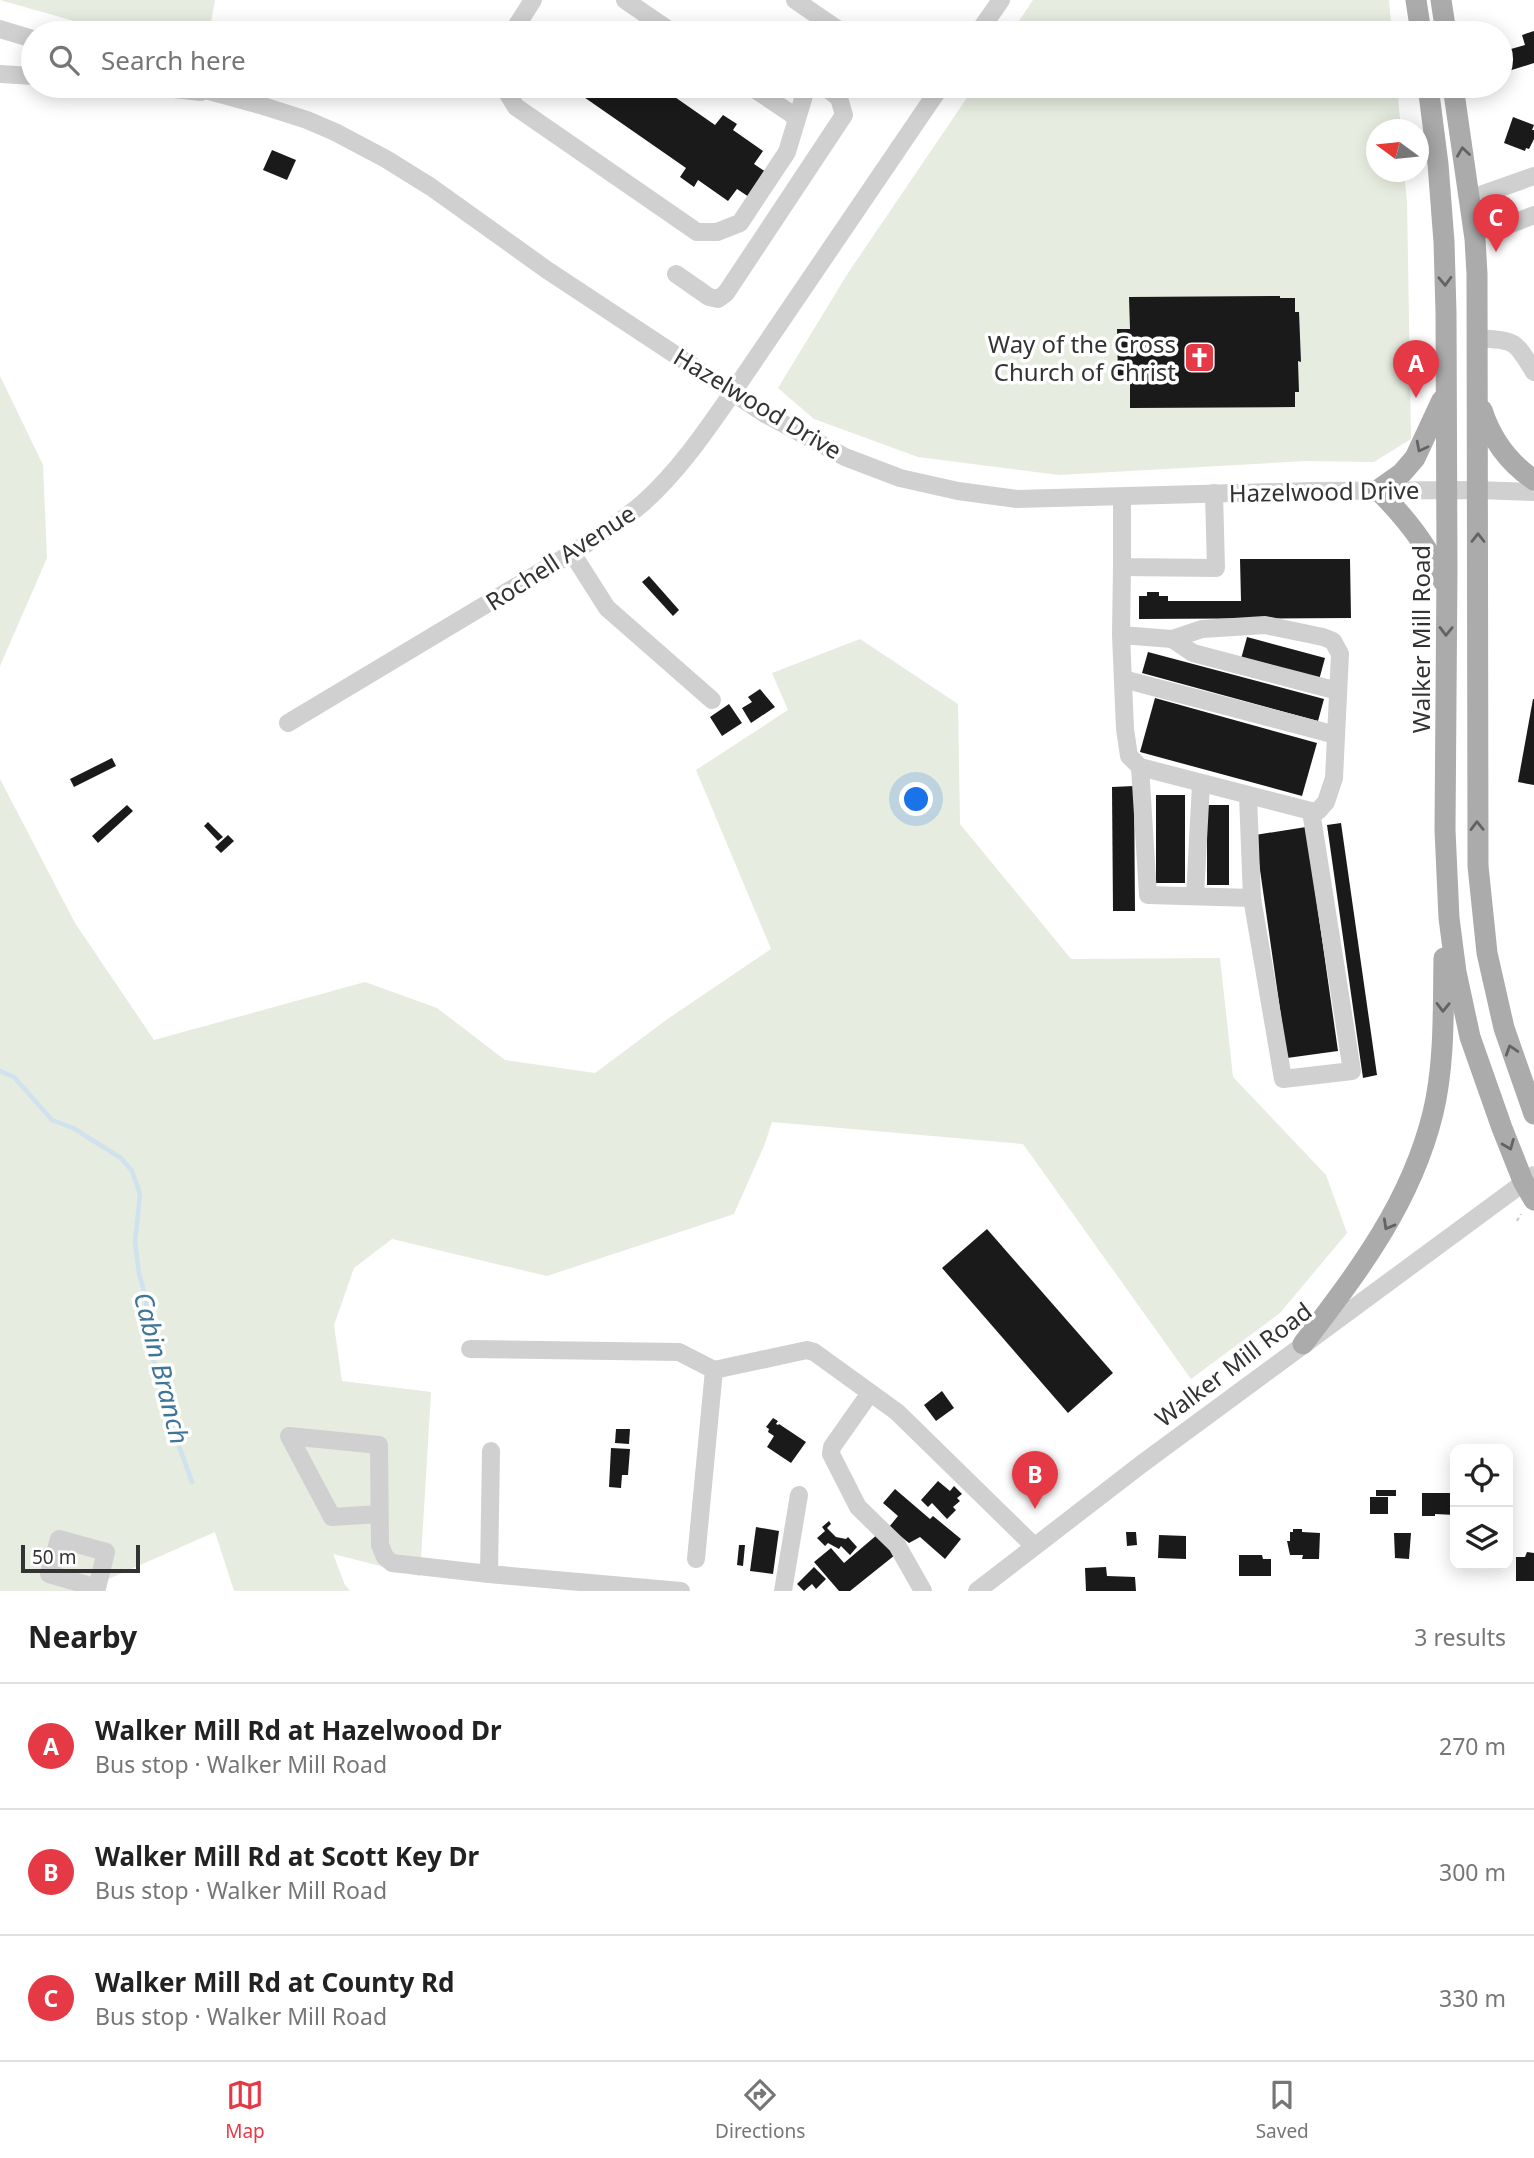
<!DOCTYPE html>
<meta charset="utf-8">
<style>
body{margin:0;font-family:"Noto Sans",sans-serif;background:#f6f6f6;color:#222}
.controls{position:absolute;right:21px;bottom:21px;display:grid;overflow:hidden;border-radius:14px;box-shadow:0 4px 18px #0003}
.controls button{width:63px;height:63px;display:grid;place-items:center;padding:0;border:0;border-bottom:2px solid #e0e0e0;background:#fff;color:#222;font:35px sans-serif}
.compass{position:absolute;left:1366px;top:119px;width:63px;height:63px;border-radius:50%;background:#fff;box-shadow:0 4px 18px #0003;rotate:285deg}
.scale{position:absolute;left:21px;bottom:18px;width:119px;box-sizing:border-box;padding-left:7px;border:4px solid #333;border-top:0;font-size:19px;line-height:24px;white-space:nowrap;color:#333;-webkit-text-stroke:5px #fff;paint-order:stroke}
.you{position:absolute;left:917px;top:800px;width:24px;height:24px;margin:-18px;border:5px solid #fff;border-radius:50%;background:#1a73e8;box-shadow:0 0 0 10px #1a73e833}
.badge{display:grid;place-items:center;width:46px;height:46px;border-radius:50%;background:#e63946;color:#fff;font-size:23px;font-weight:700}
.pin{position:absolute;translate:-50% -58px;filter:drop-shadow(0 2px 4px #0008)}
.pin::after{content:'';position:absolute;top:37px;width:24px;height:21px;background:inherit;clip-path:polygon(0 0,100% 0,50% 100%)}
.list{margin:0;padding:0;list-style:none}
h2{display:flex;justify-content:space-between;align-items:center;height:91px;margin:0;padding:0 28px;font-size:30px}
h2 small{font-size:23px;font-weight:400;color:#767676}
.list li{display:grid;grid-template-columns:46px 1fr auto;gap:21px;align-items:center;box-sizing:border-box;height:126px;padding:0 28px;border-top:2px solid #e0e0e0}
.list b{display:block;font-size:26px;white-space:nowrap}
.list p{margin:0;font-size:23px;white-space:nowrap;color:#767676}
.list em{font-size:23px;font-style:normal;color:#767676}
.icon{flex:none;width:38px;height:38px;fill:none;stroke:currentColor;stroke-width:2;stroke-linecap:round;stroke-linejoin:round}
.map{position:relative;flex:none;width:1534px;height:1591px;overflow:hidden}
.search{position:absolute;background:#fff;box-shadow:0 4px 18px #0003;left:21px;right:21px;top:21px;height:77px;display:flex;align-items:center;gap:18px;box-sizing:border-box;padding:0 24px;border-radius:38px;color:#767676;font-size:26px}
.sheet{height:469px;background:#fff}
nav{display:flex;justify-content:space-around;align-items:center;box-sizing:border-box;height:98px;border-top:2px solid #e0e0e0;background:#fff;font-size:19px;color:#767676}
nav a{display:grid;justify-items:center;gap:4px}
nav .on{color:#e63946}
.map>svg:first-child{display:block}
.green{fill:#e6ecdf}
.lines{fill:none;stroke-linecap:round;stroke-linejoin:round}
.stream{stroke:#cfe2ee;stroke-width:4.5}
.building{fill:#1a1a1a}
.path{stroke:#cdcdcd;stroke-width:2.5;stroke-dasharray:3.5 3.5;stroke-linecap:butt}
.minor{stroke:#d0d0d0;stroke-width:18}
.major{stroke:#ababab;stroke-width:21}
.oneway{stroke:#636363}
.labels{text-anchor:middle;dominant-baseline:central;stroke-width:7;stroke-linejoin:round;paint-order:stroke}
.poi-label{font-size:24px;fill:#333;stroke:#fff;text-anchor:end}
.street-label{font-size:24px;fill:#333;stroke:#fff}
.water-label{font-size:26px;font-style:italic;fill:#3f7597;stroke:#fff}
</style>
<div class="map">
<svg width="1534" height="1591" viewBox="0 0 1534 1591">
<rect width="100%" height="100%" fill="#fff"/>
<g class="green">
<path d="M0 0H215L209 33H116Z"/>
<path d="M1033 0H1389L1392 33H1011Z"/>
<path d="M975 86H1397L1401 129 1376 130V172H1404L1407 201 1411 439 1374 462 1305 461 1059 475 918 457 814 419 778 388 848 273Z"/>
<path d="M0 376 43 465 47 558 0 666Z"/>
<path d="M860 639 958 704 960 824 1071 959 1220 958 1233 1077 1326 1175 1347 1233 1280 1313 1191 1379 1023 1144 772 1122 764 1146 734 1214 547 1276 392 1239 354 1268 334 1325 342 1381 431 1392 420 1576 333 1554 345 1585 350 1591H234L215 1532 81 1591H0V779L75 923 154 1040 365 982 437 1008 505 1060 595 1073 669 1018 771 949 696 770 788 710 772 673Z"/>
</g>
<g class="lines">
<path class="stream" d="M0 1071 14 1077 52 1120 73 1128 121 1158 132 1171 140 1194 135 1242 139 1274 146 1298 149 1335 153 1359 175 1414 179 1446 192 1482"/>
</g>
<g class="building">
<path d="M1534 31V63L1502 73 1501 57 1505 55 1504 51 1525 45 1522 35Z"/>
<path d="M568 86H659L715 125 723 115 737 124 733 130 763 151 754 164 766 172 749 197 737 189 728 201 698 180 694 187 680 177 686 168Z"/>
<path d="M1513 117 1534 125 1532 130H1534V139L1529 149 1526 148 1525 151 1504 143Z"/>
<path d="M272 150 296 160 287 180 263 170Z"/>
<path d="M1280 296V298H1295V312H1299L1301 362 1298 361 1299 392H1295V407L1130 408V375L1118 376 1117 329H1130L1129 297Z"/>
<path d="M1240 559H1350L1351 618 1139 619V596H1147V592H1159V596H1168V601H1241Z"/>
<path d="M649 576 679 610 673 616 642 582Z"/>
<path d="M1247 637 1325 658 1319 680 1241 659Z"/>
<path d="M1148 652 1324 699 1318 721 1142 673Z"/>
<path d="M760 689 775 707 751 723 742 708 752 702 748 697Z"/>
<path d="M1155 698 1317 743 1302 796 1140 752Z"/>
<path d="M1533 699H1534V785L1518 782Z"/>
<path d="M729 704 742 723 722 736 710 717Z"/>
<path d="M112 758 116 766 74 787 70 779Z"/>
<path d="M1134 786 1135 911H1113L1112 787Z"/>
<rect x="1156" y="795" width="29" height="88"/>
<path d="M127 805 133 811 98 843 92 836Z"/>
<rect x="1207" y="805" width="22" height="80"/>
<path d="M208 822 223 837 218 841 204 826Z"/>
<path d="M1341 823 1377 1075 1363 1078 1327 825Z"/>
<path d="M1306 827 1338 1051 1287 1058 1255 835Z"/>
<path d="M228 835 234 841 221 853 215 847Z"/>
<path d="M987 1229 1113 1373 1068 1413 942 1268Z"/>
<path d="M942 1391 954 1408 936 1421 924 1405Z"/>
<path d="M773 1418 778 1421 776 1424 778 1425 779 1424 806 1442 791 1463 767 1447 774 1436 768 1432 769 1429 766 1427Z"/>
<path d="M616 1429H630L629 1444 615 1443Z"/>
<path d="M611 1448 630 1449 628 1475H622L621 1488 609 1487Z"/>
<path d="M938 1481 950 1491 954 1486 962 1494 957 1498 960 1501 953 1507 956 1510 947 1519 932 1503 928 1507 921 1500Z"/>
<path d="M895 1489 930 1519 933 1516 961 1539 945 1559 920 1537 909 1543 889 1527 898 1516 883 1503Z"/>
<rect x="1376" y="1490" width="20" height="6"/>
<path d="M1422 1493H1455V1515L1435 1514V1516H1422Z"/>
<rect x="1370" y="1497" width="18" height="17"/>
<path d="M829 1521 831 1524 827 1528 836 1537 846 1539 848 1537 857 1547 850 1555 841 1546 839 1549 828 1543 825 1546 817 1538 825 1531 822 1527Z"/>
<path d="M756 1527 779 1531 773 1574 750 1571Z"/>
<path d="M1293 1529H1302V1532L1320 1533 1319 1559H1302L1303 1555H1290L1287 1541H1290V1532H1293Z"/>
<path d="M1126 1532H1136L1137 1545 1127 1546Z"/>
<path d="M1394 1533H1411L1409 1559 1395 1558Z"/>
<path d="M878 1534 895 1555 850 1591H839L814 1562 831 1548 844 1563Z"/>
<path d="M1159 1535 1186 1536V1559L1158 1558Z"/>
<path d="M739 1545H745L743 1566 737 1565Z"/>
<path d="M1527 1552 1534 1553V1581H1516V1557H1525Z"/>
<path d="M1239 1555H1262L1263 1559H1271V1576H1239Z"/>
<path d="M814 1567 826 1579 816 1589 812 1584 804 1591 797 1584Z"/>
<path d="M1106 1567 1107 1576 1135 1577 1136 1591H1086L1085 1568Z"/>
</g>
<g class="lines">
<path class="path" d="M1517 1221 1521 1214"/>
<g class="minor">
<path d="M625 0 673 33"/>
<path d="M795 0 843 33"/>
<path d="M0 29 33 39"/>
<path d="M512 33 533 0"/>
<path d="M978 33 1001 0"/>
<path d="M0 74 33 76"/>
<path d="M148 86 201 92"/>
<path d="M191 86 260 105 307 120 335 132 386 159 431 187 547 270 765 414 845 457 900 478 958 491 1017 499 1312 491 1478 490 1534 492"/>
<path d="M503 86 516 107 697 232H717L740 223 787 152 807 86"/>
<path d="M750 86 796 117"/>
<path d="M1469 199 1534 176"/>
<path d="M1501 228 1534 215"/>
<path d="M676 274 709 297 718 299 726 293 844 115 839 98 824 86"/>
<path d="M1478 338C1516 341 1514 339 1534 372"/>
<path d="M1122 497V567L1216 568 1214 493"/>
<path d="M572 553 607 608 712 700"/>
<path d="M1121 635 1172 639 1202 629 1265 625 1323 637 1333 641 1340 654 1334 778 1326 802 1318 811H1311L1140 767 1129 756 1125 729 1121 635 1122 567"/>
<path d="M1172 639 1193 653 1338 691"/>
<path d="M1123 679 1336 735"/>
<path d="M288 723 572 553C596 538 621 522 643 503 678 472 706 431 733 392L941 86"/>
<path d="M1140 767 1148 895 1252 898"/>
<path d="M1248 796 1252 898 1283 1079 1352 1071 1311 811"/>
<path d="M1195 896 1201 784"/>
<path d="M470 1349 679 1352 714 1370 807 1350 814 1352 897 1412 1034 1546"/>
<path d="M870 1393 832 1447 831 1454 858 1507 897 1545 923 1591"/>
<path d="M491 1451 489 1574 681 1591"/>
<path d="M379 1514 332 1517 289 1436 379 1445 380 1545 385 1557 392 1563 489 1574"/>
<path d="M696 1559 714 1370"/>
<path d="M96 1591 97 1588 106 1552 59 1539 49 1574 97 1588"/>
<path d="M783 1591 799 1495"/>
<path d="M977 1591 1143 1463 1534 1175"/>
</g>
<g class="major">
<path d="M1416 0 1421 33"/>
<path d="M1441 0 1446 33"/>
<path d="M1428 86 1438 164 1444 242 1446 312 1447 568 1445 830 1449 918 1456 972 1470 1037 1502 1128 1523 1181 1534 1200"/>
<path d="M1453 86 1475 239 1477 274 1478 866 1487 953 1504 1028 1534 1114"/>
<path d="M1442 400 1415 458 1402 473 1378 490C1405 517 1429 546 1443 581"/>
<path d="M1482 410C1491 438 1509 463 1534 480"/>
<path d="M1303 1344C1358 1272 1411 1203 1433 1113 1445 1063 1443 1009 1444 958"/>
</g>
</g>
<defs><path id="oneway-chevron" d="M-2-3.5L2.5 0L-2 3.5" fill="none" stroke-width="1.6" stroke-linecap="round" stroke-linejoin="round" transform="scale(1.75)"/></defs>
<g class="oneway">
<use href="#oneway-chevron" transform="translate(1463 152) rotate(-98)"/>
<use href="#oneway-chevron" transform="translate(1445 281) rotate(88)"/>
<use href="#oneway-chevron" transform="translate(1421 447) rotate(117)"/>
<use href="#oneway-chevron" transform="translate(1478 538) rotate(-90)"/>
<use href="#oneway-chevron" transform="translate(1446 631) rotate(91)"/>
<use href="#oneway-chevron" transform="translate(1477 826) rotate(-91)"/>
<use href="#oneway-chevron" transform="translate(1443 1007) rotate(91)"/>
<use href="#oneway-chevron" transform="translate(1511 1050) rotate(-108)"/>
<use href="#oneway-chevron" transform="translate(1509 1145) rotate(68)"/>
<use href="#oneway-chevron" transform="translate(1388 1225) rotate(119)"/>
</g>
<defs>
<symbol id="church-square" viewBox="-11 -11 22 22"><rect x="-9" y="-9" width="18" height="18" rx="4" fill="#e63946" stroke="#fff"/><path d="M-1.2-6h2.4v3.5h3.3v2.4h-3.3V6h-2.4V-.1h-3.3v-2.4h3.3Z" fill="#fff"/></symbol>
</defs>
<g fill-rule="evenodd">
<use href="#church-square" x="1182" y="340" width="35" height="35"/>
</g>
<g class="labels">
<g class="poi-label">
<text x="1176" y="343">Way of the Cross<tspan x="1176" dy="28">Church of Christ</tspan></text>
</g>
<g class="street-label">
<text transform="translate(758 403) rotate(31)">Hazelwood Drive</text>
<text transform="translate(1324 491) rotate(-1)">Hazelwood Drive</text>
<text transform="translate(560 557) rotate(-33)">Rochell Avenue</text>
<text transform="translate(1420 639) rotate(-90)">Walker Mill Road</text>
<text transform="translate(1233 1364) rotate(-37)">Walker Mill Road</text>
</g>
<g class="water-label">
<text transform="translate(162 1368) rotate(76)">Cabin Branch</text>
</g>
</g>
</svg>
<div class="controls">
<button><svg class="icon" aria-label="locate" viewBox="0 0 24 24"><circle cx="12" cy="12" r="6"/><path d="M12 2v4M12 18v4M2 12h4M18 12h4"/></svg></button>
<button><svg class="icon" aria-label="layers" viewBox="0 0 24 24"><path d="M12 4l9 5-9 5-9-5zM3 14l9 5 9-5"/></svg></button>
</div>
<svg class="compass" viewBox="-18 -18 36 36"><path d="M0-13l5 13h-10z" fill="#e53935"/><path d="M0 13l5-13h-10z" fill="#767676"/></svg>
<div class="scale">50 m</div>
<div class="you"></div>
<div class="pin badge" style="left:1416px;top:398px">A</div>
<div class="pin badge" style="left:1035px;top:1509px">B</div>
<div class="pin badge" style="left:1496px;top:252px">C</div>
<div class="search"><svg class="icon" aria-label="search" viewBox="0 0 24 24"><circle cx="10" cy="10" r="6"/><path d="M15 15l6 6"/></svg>Search here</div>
</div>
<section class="sheet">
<h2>Nearby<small>3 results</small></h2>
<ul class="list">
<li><span class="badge">A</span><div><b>Walker Mill Rd at Hazelwood Dr</b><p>Bus stop · Walker Mill Road</p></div><em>270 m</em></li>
<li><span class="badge">B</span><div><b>Walker Mill Rd at Scott Key Dr</b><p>Bus stop · Walker Mill Road</p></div><em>300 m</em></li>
<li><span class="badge">C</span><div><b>Walker Mill Rd at County Rd</b><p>Bus stop · Walker Mill Road</p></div><em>330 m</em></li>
</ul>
</section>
<nav>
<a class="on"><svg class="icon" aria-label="map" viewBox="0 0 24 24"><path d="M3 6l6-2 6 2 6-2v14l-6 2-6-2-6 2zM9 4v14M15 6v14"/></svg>Map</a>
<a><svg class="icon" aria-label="directions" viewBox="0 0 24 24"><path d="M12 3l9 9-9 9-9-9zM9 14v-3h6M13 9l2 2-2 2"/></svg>Directions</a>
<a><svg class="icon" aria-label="saved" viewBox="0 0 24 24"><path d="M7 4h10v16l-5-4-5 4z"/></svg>Saved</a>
</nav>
